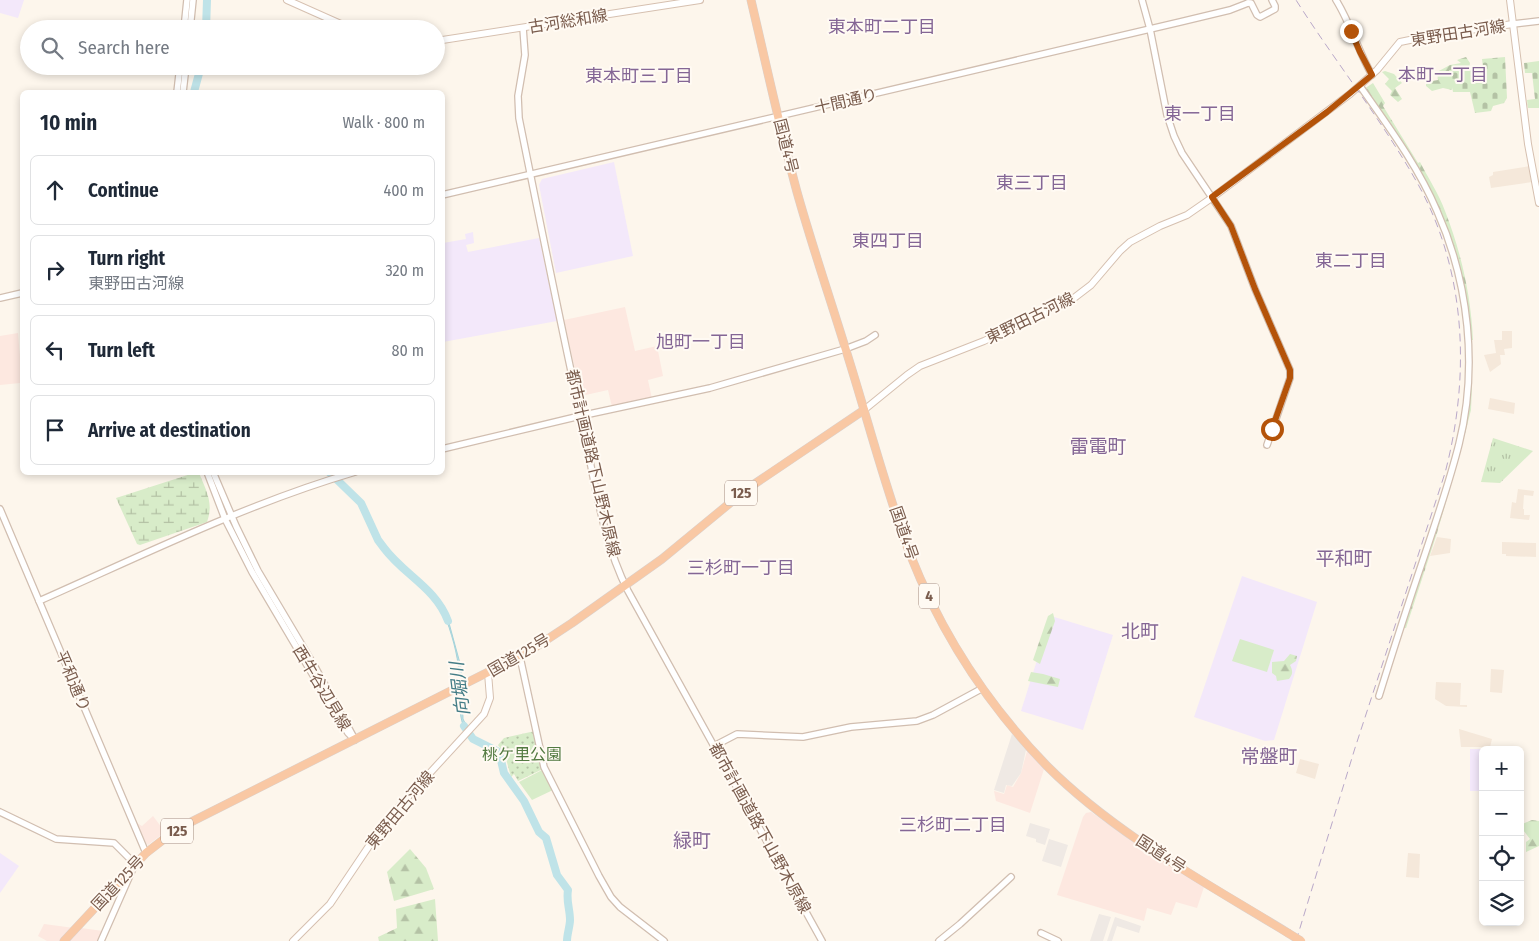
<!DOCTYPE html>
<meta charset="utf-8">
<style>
body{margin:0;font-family:"Fira Sans Condensed","Noto Sans JP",sans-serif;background:#f2f2f3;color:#1f2937}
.controls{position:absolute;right:15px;bottom:15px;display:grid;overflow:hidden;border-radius:8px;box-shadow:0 2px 8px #0003}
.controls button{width:45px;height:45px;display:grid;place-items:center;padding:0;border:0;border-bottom:1px solid #e0e1e3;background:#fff;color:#1f2937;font:25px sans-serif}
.stop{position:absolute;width:15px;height:15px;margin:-11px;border:4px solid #b45309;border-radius:50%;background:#fff}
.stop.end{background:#b45309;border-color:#fff;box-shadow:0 1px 5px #0008}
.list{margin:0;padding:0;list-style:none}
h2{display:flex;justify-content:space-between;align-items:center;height:65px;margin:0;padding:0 20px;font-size:21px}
h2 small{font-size:16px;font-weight:400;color:#747a83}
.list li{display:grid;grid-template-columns:32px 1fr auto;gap:15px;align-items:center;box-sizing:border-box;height:70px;margin:0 10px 10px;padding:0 10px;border:1px solid #e0e1e3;border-radius:8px}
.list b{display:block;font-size:19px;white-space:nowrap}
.list p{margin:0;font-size:16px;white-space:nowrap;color:#747a83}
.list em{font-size:16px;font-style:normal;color:#747a83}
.icon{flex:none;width:28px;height:28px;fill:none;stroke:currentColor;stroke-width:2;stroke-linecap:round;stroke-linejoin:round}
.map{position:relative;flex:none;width:1539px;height:941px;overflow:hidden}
.search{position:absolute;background:#fff;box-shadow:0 2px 8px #0003;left:20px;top:20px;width:425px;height:55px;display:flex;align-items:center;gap:12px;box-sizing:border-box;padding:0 18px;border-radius:28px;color:#747a83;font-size:19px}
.panel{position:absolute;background:#fff;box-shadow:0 2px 8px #0003;left:20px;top:90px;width:425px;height:385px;border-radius:8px}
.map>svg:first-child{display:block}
.residential{fill:#f5e8da}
.commercial{fill:#fde8e0}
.industrial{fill:#efe9e4}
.education{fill:#f3e8fa}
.grass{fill:url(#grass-tufts)}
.forest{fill:url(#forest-firs)}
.wetland{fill:url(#wetland-marsh)}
.cemetery{fill:url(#cemetery-stones)}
.park{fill:url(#park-dots)}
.pitch{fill:#d8ecc9}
.water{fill:#bfe3e8;stroke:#a5d3da}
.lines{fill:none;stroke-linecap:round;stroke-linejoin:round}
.river{stroke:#bfe3e8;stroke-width:8}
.tertiary-casing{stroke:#d1beb0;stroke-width:8}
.secondary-casing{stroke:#d6c0b0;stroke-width:8}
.trunk-casing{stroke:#dad1cd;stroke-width:9}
.tertiary{stroke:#fff;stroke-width:5.5}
.secondary{stroke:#fff;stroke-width:6}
.trunk{stroke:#f9c8a4;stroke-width:8}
.rail{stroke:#b9a8c9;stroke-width:1;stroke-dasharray:8 5;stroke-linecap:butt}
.trunk-bridge-casing{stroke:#dad1cd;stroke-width:9;stroke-linecap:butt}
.trunk-bridge{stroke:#f9c8a4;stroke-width:8}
.route{stroke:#b45309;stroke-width:6}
.labels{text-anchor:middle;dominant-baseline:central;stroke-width:4;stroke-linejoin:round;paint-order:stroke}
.shield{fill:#fffaf3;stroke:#a28b7f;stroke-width:1}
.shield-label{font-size:15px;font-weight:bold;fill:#7a5c4d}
.street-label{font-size:16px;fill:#7a5c4d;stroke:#fffaf3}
.park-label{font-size:16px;fill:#537a41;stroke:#fffaf3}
.neighbourhood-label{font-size:18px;fill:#846695;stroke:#fffaf3}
.water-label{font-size:18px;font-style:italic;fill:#437c86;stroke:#fffaf3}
.quarter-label{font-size:19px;fill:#846695;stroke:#fffaf3}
</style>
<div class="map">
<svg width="1539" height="941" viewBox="0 0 1539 941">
<defs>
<pattern id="grass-tufts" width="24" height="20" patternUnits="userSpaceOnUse" patternTransform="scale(1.25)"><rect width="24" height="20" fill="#d8ecc9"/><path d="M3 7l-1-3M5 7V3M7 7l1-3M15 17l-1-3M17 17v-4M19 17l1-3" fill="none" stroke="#b4c2a5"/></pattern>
<pattern id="forest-firs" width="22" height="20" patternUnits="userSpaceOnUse" patternTransform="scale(1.25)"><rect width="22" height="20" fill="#d8ecc9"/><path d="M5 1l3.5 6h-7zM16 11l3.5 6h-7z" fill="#b4c2a5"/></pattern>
<pattern id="wetland-marsh" width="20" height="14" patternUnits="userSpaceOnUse" patternTransform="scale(1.25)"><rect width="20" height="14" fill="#d8ecc9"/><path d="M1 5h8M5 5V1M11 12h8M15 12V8" fill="none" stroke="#b4c2a5"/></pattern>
<pattern id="cemetery-stones" width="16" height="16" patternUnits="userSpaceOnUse" patternTransform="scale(1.25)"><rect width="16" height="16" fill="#d8ecc9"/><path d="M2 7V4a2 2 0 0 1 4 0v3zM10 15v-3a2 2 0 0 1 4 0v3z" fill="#b4c2a5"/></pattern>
<pattern id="park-dots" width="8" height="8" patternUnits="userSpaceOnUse" patternTransform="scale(1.25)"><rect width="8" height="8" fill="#d8ecc9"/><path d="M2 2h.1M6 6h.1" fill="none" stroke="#b4c2a5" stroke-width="1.8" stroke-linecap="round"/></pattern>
</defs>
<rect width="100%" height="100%" fill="#fdf6ec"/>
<g class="residential">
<path d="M1530 166 1532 182 1491 188 1489 177 1493 175V172Z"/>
<path d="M1502 331H1512V348L1504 349 1505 355H1500L1501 364 1490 372 1484 355 1496 353 1494 340H1502Z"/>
<path d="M1490 398 1515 403 1514 414 1488 409Z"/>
<path d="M1518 489 1534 491 1533 496 1524 495 1523 509H1524V515H1530L1529 520 1510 518 1512 502 1516 503Z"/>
<path d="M1437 537 1451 539 1450 553 1430 556Z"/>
<path d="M1502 542 1536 543V557L1506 556V554H1502Z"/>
<path d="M1491 669 1504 670 1502 693 1490 692Z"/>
<path d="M1436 682 1461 683 1460 705H1467V707L1446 706 1435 699Z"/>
<path d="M1459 729 1492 739 1490 747H1461Z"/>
<path d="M1300 759 1319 764 1315 779 1296 773Z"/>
<path d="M1408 853 1420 854 1419 878 1406 877Z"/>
</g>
<g class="commercial">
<path d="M625 307 635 351 657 346 663 376 648 380 652 399 612 407 608 390 581 396 564 320Z"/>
<path d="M18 333 22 380 20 383 0 385V336Z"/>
<path d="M1027 751 1044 769 1030 813 996 801 994 791 1004 794 1007 785 1013 787 1021 773Z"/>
<path d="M1091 812 1145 850 1204 887 1197 908 1176 902 1171 915 1147 908 1144 921 1057 895 1083 817 1086 813Z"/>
<path d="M153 816 165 832 148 845 146 843 137 823 142 826Z"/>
<path d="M44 924 74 928 62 941H47L38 936Z"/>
<path d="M81 928 103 931 99 941H68Z"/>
</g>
<g class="industrial">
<path d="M1012 734 1026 750 1021 773 1012 786 1006 785 1004 793 994 790Z"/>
<path d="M1030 823 1050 829 1045 845 1036 842V839L1026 836Z"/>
<path d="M1049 839 1068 845 1061 867 1042 861Z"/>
<path d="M1099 914 1111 917 1103 941H1090Z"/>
<path d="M1115 917 1141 926 1139 933 1117 926 1112 941H1107Z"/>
</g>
<g class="education">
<path d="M0 0H24L18 18 0 13Z"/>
<path d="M614 162 633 256 556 273 539 185 542 179Z"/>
<path d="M473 232 474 243 466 245 468 252 539 238 557 321 443 342V243L466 239 465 234Z"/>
<path d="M1242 576 1317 602 1274 740 1265 741 1194 717Z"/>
<path d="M1051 616 1113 635 1083 730 1021 711Z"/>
<path d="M1470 749H1496L1483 750V791H1470Z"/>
<path d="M0 853 19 866 0 893Z"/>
</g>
<path class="grass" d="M1493 438 1533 451 1500 483 1481 482Z"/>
<g class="forest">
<path d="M1466 57 1470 63 1469 69 1451 70 1454 82 1452 90 1443 88 1432 91 1426 86V82L1438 80 1437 72 1450 65 1461 63 1457 60Z"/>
<path d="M1385 71 1394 74 1402 83 1395 88 1402 99 1398 102 1390 95 1392 91 1385 84 1389 79 1382 72Z"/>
<path d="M1373 83 1385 103 1383 106 1418 163 1420 162C1428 178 1439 194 1445 211 1461 252 1471 295 1473 340H1467L1455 263 1422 179 1364 89Z"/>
<path d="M1472 386 1471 410 1459 457 1437 533 1406 628H1400L1449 479 1467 389Z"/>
<path d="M1053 613 1055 621 1040 664 1033 660 1048 616Z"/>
<path d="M1290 654 1297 656 1296 661 1290 665C1293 671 1293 674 1289 679L1277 681 1276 676 1272 673V662L1284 661Z"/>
<path d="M1031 672 1043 674 1060 679 1058 687 1028 681Z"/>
<path d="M1532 820 1539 821V846L1526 852V842L1530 839 1523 830 1522 824Z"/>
<path d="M410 849 426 868 434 889 394 901 387 872Z"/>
<path d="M435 899 438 941H379L378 937 397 928 396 909Z"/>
</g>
<path class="wetland" d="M197 472 199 473C206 490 214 503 207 522L140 545 137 544 116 498Z"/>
<g class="cemetery">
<path d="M1505 57 1507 98 1504 103 1493 106 1491 111 1475 113 1470 92H1453L1449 70 1483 67 1482 59Z"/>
<path d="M1539 61V108H1528L1527 100 1535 99 1532 73H1525L1524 63Z"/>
</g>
<path class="park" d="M535 731 543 769 518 781 514 774 511 777 505 755 498 745 504 738Z"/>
<g class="pitch">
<path d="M1240 639 1274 650 1267 672 1232 661Z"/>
<path d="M542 770 553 790 532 800 519 782Z"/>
</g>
<path class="water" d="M446 612 461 667 463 719 470 733 468 735C456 717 461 695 459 674 458 654 451 632 444 613Z"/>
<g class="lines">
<g class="river">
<path d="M206 29 207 0"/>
<path d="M194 92 201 66"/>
<path d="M329 472 361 503 378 540 384 548C404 575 436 588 448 621"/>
<path d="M464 726 473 739 499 752 504 773 524 801 539 832 546 838 557 875 568 890C566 901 570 909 570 920 570 926 567 934 567 941"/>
</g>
<defs>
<g id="tertiary">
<path d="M1142 0 1150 29 1167 115 1174 136 1182 153 1231 226 1255 289 1290 370V378L1267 445"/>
<path d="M1336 0C1351 24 1358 51 1372 75"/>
<path d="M1248 3H1251L1257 15 1260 17 1275 9V6L1272 0"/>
<path d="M1513 24 1539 21"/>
<path d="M523 28 525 55 518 96 519 118C540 222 561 327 584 431 595 484 603 542 628 591L822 941"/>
<path d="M184 29 187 0"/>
<path d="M190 29 193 0"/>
<path d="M1360 86C1388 126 1418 166 1437 211 1469 283 1478 368 1459 444 1449 484 1435 524 1422 563 1407 607 1393 651 1379 696"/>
<path d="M177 92 180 66"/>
<path d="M183 92 186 66"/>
<path d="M442 195 1180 22 1230 10 1248 3"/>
<path d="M0 298 22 293"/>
<path d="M442 449 580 416 710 388 845 349 866 341 875 335"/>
<path d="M207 472 225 519 252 572 333 709 348 733 355 740"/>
<path d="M213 472 236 526 258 571 315 667 353 736"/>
<path d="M0 509 146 853"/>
<path d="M39 601C143 555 246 504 355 472"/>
<path d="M520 657 544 767 599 876 611 897 620 907 664 941"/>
<path d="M714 746 737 734 803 737 851 727 917 721 933 715 981 689"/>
<path d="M0 812 56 839 114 843 135 864 101 941"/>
<path d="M1041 933 1058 941"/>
<path d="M939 941 960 924 1011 877"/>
</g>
<g id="secondary">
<path d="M287 0 352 29"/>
<path d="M1510 0 1528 144 1539 203"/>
<path d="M436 41 700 0"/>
<path d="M864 410 907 375 920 366 984 341 1074 298 1091 285 1120 251 1130 242 1160 226 1187 215 1213 197 1350 94 1377 70 1400 42 1434 35 1513 24"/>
<path d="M293 941 330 904 371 843 395 811 484 714 490 698 488 673"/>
</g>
<g id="trunk">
<path d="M751 0C766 64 780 129 797 192 813 249 832 304 849 360 869 424 886 491 910 554 941 633 988 705 1047 766 1116 835 1205 882 1288 933"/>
<path d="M64 941 146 853 168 836 191 822 528 652 572 623 662 559 747 489 864 410"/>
</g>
</defs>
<use href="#tertiary" class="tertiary-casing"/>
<use href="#secondary" class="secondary-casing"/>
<use href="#trunk" class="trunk-casing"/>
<use href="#tertiary" class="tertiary"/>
<use href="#secondary" class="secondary"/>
<use href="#trunk" class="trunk"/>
<path class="rail" d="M1296 941 1355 748 1445 473C1470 378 1467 274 1419 186 1383 121 1336 63 1296 0"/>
<defs>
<path id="trunk-bridge" d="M1288 933 1301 941"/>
</defs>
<use href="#trunk-bridge" class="trunk-bridge-casing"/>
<use href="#trunk-bridge" class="trunk-bridge"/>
</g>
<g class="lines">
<path class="route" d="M1272 429 1290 378V370L1255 289 1231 226 1212 197 1327 112 1372 75 1360 52 1351 31"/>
</g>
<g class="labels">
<g class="shield">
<rect x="725" y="480.5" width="32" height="25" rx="4"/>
<rect x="919" y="583.5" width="20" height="25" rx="4"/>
<rect x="161" y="818.5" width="32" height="25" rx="4"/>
</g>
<g class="shield-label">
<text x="741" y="493">125</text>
<text x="929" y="596">4</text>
<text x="177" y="831">125</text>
</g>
<g class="street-label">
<text transform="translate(568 21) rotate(-9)">古河総和線</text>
<text transform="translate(1458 33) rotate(-9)">東野田古河線</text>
<text transform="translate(846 101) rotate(-13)">十間通り</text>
<text transform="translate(786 146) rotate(76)">国道4号</text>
<text transform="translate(1030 318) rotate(-26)">東野田古河線</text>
<text transform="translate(593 463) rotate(77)">都市計画道路下山野木原線</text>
<text transform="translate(904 533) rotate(71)">国道4号</text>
<text transform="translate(519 655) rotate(-30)">国道125号</text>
<text transform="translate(73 681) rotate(67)">平和通り</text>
<text transform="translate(322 688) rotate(59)">西牛谷辺見線</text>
<text transform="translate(400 810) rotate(-50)">東野田古河線</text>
<text transform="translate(760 828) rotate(61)">都市計画道路下山野木原線</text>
<text transform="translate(1161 854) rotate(33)">国道4号</text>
<text transform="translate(118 883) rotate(-47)">国道125号</text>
</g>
<g class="park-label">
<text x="522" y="754">桃ケ里公園</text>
</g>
<g class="neighbourhood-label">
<text x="882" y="27">東本町二丁目</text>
<text x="1443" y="75">本町一丁目</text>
<text x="639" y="76">東本町三丁目</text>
<text x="1200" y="114">東一丁目</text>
<text x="1032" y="183">東三丁目</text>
<text x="888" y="241">東四丁目</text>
<text x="1351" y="261">東二丁目</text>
<text x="701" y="342">旭町一丁目</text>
<text x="741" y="568">三杉町一丁目</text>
<text x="953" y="825">三杉町二丁目</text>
</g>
<g class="water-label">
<text transform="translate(460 689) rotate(-97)">向堀川</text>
</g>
<g class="quarter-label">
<text x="1098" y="446">雷電町</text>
<text x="1344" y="558">平和町</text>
<text x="1140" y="631">北町</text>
<text x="1269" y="756">常盤町</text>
<text x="692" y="840">緑町</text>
</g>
</g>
</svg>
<div class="controls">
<button>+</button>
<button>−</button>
<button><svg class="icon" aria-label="locate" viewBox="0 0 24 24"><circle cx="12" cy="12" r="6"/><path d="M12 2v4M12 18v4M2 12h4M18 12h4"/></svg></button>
<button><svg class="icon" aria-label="layers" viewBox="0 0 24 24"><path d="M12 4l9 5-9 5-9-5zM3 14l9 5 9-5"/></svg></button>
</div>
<div class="stop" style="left:1272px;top:429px"></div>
<div class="stop end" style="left:1351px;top:31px"></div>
<div class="search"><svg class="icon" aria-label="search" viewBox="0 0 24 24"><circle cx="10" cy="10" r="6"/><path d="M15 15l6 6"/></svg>Search here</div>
<section class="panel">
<h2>10 min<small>Walk · 800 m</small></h2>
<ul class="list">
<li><svg class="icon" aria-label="ahead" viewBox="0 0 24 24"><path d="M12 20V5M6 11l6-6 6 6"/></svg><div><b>Continue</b></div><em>400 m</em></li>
<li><svg class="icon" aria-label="right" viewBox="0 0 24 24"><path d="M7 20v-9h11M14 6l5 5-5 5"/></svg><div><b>Turn right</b><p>東野田古河線</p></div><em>320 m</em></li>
<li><svg class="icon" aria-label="left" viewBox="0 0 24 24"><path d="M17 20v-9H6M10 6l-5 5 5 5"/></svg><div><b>Turn left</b></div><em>80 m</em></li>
<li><svg class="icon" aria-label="arrive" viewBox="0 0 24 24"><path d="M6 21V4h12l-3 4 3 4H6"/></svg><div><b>Arrive at destination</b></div></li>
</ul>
</section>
</div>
